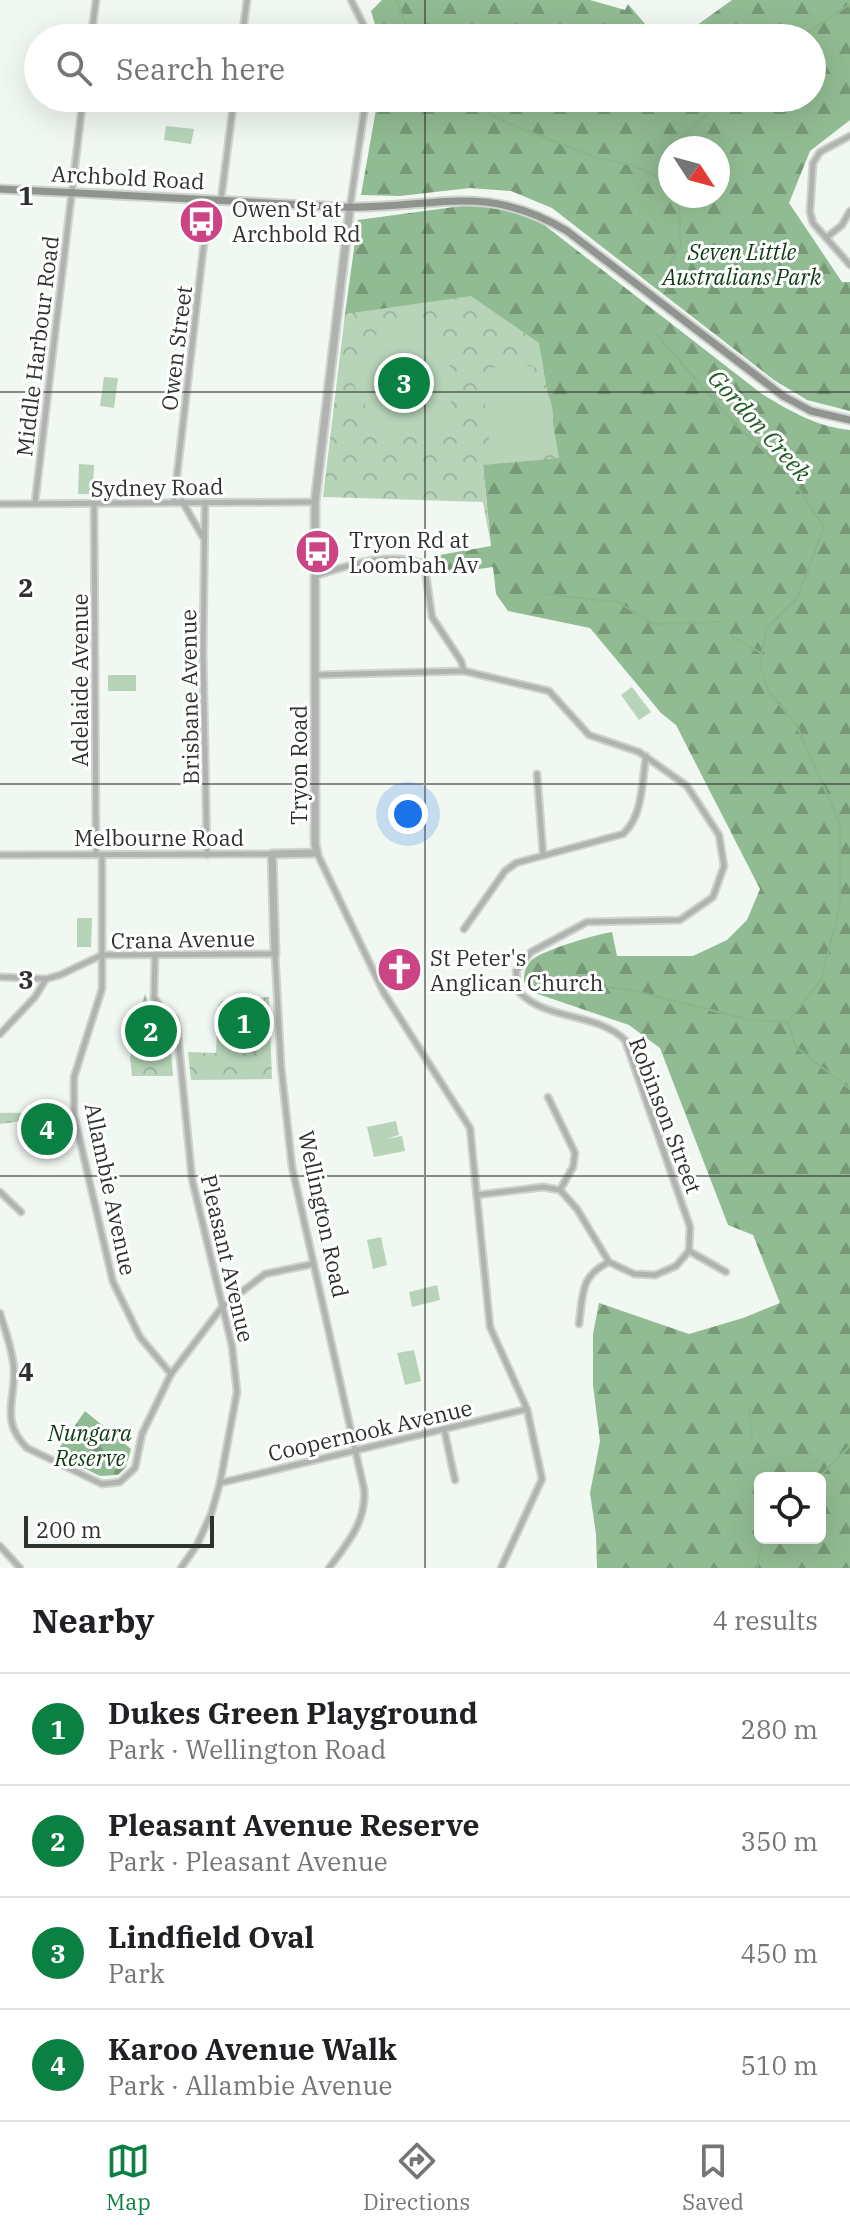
<!DOCTYPE html>
<meta charset="utf-8">
<style>
body{margin:0;font-family:"IBM Plex Serif",serif;background:#f2f2f2;color:#202124}
.controls{position:absolute;right:24px;bottom:24px;display:grid;overflow:hidden;border-radius:12px;box-shadow:0 8px 32px #0002}
.controls button{width:72px;height:72px;display:grid;place-items:center;padding:0;border:0;border-bottom:2px solid #e0e0e0;background:#fff;color:#202124;font:40px sans-serif}
.compass{position:absolute;left:658px;top:136px;width:72px;height:72px;border-radius:50%;background:#fff;box-shadow:0 8px 32px #0002;rotate:126deg}
.scale{position:absolute;left:24px;bottom:20px;width:190px;box-sizing:border-box;padding-left:8px;border:4px solid #2f312f;border-top:0;font-size:22px;line-height:28px;white-space:nowrap;color:#2f312f;-webkit-text-stroke:6px #fff;paint-order:stroke}
.you{position:absolute;left:408px;top:814px;width:28px;height:28px;margin:-20px;border:6px solid #fff;border-radius:50%;background:#1a73e8;box-shadow:0 0 0 12px #1a73e833}
.badge{display:grid;place-items:center;width:52px;height:52px;border-radius:50%;background:#0b8043;color:#fff;font-size:26px;font-weight:700}
.pin{position:absolute;translate:-50% -50%;border:4px solid #fff;box-shadow:0 2px 8px #0006}
.list{margin:0;padding:0;list-style:none}
h2{display:flex;justify-content:space-between;align-items:center;height:104px;margin:0;padding:0 32px;font-size:34px}
h2 small{font-size:26px;font-weight:400;color:#757577}
.list li{display:grid;grid-template-columns:52px 1fr auto;gap:24px;align-items:center;box-sizing:border-box;height:112px;padding:0 32px;border-top:2px solid #e0e0e0}
.list b{display:block;font-size:30px;white-space:nowrap}
.list p{margin:0;font-size:26px;white-space:nowrap;color:#757577}
.list em{font-size:26px;font-style:normal;color:#757577}
.icon{flex:none;width:44px;height:44px;fill:none;stroke:currentColor;stroke-width:2;stroke-linecap:round;stroke-linejoin:round}
.map{position:relative;flex:none;width:850px;height:1568px;overflow:hidden}
.search{position:absolute;background:#fff;box-shadow:0 8px 32px #0002;left:24px;right:24px;top:24px;height:88px;display:flex;align-items:center;gap:20px;box-sizing:border-box;padding:0 28px;border-radius:44px;color:#757577;font-size:30px}
.sheet{height:552px;background:#fff}
nav{display:flex;justify-content:space-around;align-items:center;box-sizing:border-box;height:112px;border-top:2px solid #e0e0e0;background:#fff;font-size:22px;color:#757577}
nav a{display:grid;justify-items:center;gap:4px}
nav .on{color:#0b8043}
.map>svg:first-child{display:block}
.forest{fill:url(#forest-firs);fill-rule:evenodd}
.park{fill:url(#park-crowns)}
.pitch{fill:#b7d4b8}
.lines{fill:none;stroke-linecap:round;stroke-linejoin:round}
.stream{stroke:#8bb58c;stroke-width:2}
.minor-casing{stroke:#ced3ce;stroke-width:9}
.tertiary-casing{stroke:#ced3ce;stroke-width:11}
.secondary-casing{stroke:#ced3ce;stroke-width:11}
.minor{stroke:#b1b3b1;stroke-width:5}
.tertiary{stroke:#b1b3b1;stroke-width:7}
.secondary{stroke:#909390;stroke-width:7}
.grid{fill:none;stroke:#2f312f;stroke-width:2;stroke-opacity:0.55}
.labels{text-anchor:middle;dominant-baseline:central;stroke-width:6;stroke-linejoin:round;paint-order:stroke}
.street-label{font-size:22px;fill:#2f312f;stroke:#fff}
.poi-label{font-size:22px;fill:#2f312f;stroke:#fff;text-anchor:start}
.park-label{font-size:22px;font-style:italic;fill:#0c3a12;stroke:#fff}
.water-label{font-size:24px;font-style:italic;fill:#215c27;stroke:#fff}
.grid-label{font-size:26px;text-anchor:middle;font-weight:bold;fill:#2f312f;stroke:#fff;stroke-width:6;stroke-linejoin:round;paint-order:stroke}
</style>
<div class="map">
<svg width="850" height="1568" viewBox="0 0 850 1568">
<defs>
<pattern id="forest-firs" width="22" height="20" patternUnits="userSpaceOnUse" patternTransform="scale(2)"><rect width="22" height="20" fill="#91bb92"/><path d="M5 1l3.5 6h-7zM16 11l3.5 6h-7z" fill="#779978"/></pattern>
<pattern id="park-crowns" width="20" height="18" patternUnits="userSpaceOnUse" patternTransform="scale(2)"><rect width="20" height="18" fill="#b7d4b8"/><path d="M2 6a3 3 0 1 1 6 0M12 15a3 3 0 1 1 6 0" fill="none" stroke="#9eb69e"/></pattern>
</defs>
<rect width="100%" height="100%" fill="#f1f7f1"/>
<g class="forest">
<path d="M382 0H590L625 10 628 4 657 38H379L371 11Z"/>
<path d="M732 0H850V120L810 151 789 203 842 282H850V411L807 400 774 380 552 208 511 191 470 188 400 196 361 195 378 98H812V38H679ZM718 148V196H670V148Z"/>
<path d="M469 205 506 209 543 224 762 394C790 411 817 427 850 430V1568H597L596 1534 590 1493 600 1441 593 1385V1334L599 1303 689 1334 743 1318 780 1303 753 1235 728 1225 660 1048 629 1025 532 992 524 982C524 973 525 965 533 959 547 949 594 935 612 932L617 956H693L727 940 747 920 760 889 676 725 661 713 590 628 508 611 496 594 493 567 436 575 434 556 491 546 483 465 364 312 345 314 358 220ZM760 1478H820V1538H760Z"/>
<path d="M85 1411 131 1449 126 1467 118 1475 100 1476 55 1454Z"/>
</g>
<g class="park">
<path d="M471 296 539 343 559 458 483 465 491 546 483 502 323 497 345 314Z"/>
<path d="M145 993 150 1012 165 1021 166 1041H170L173 1076H132L130 1057Z"/>
<path d="M269 997 272 1079 191 1080 188 1052 216 1053 218 1007 221 1001Z"/>
<path d="M65 1112 70 1134 27 1137 22 1121 0 1124V1113Z"/>
</g>
<g class="pitch">
<path d="M166 126 194 129 191 144 164 140Z"/>
<path d="M430 327 433 345 448 362 454 380 453 399 444 414 446 427 385 437 383 422C355 400 339 371 369 341V337L390 331Z"/>
<path d="M534 366C535 381 537 377 545 389 557 407 556 436 540 451L541 460 492 463 485 404 488 392 487 368Z"/>
<path d="M104 377 118 378 114 408 100 406Z"/>
<path d="M79 464 94 465 93 494H78Z"/>
<rect x="108" y="675" width="28" height="16"/>
<path d="M632 687 651 712 639 720 621 695Z"/>
<path d="M77 918H92L91 947H77Z"/>
<path d="M396 1121 399 1135 385 1139 402 1136 405 1151 374 1157 367 1127Z"/>
<path d="M381 1237 387 1265 373 1269 367 1240Z"/>
<path d="M437 1285 440 1300 412 1307 409 1292Z"/>
<path d="M414 1350 421 1381 405 1385 397 1353Z"/>
</g>
<g class="lines">
<g class="stream">
<path d="M397 0 407 28 414 38"/>
<path d="M799 38 850 4"/>
<path d="M459 98 505 122 597 158 632 165 668 182 670 188"/>
<path d="M678 148 681 139 723 98"/>
<path d="M667 269 681 245 679 209 674 196"/>
<path d="M656 334 734 423 788 473 824 527 797 598 766 629 760 664 768 691 796 724 840 824V906L821 980 788 1022 796 1047 850 1089"/>
<path d="M546 594 618 602 653 624 721 622"/>
<path d="M732 636 761 653"/>
<path d="M580 984 631 990 750 1020 787 1022"/>
<path d="M749 1407 750 1418"/>
<path d="M750 1424 752 1438"/>
<path d="M818 1478 850 1446"/>
<path d="M757 1568 762 1543 766 1538"/>
</g>
<defs>
<g id="minor">
<path d="M351 0 370 38"/>
<path d="M91 38 96 0"/>
<path d="M242 38 247 0"/>
<path d="M850 136 820 152 813 163 810 212 813 223 850 265"/>
<path d="M221 200 234 98"/>
<path d="M350 207 366 98"/>
<path d="M826 238 842 225 850 211"/>
<path d="M174 501 209 199"/>
<path d="M182 501 204 539"/>
<path d="M35 502 83 98"/>
<path d="M205 502 203 654 207 855"/>
<path d="M0 504 315 502"/>
<path d="M94 504 96 855"/>
<path d="M315 576C350 565 385 552 421 563L425 569 432 617 461 661 464 671"/>
<path d="M316 675 464 671 549 691 589 735 639 752 687 786 719 835 724 866 713 897 680 920 587 922 531 952 516 971 519 992C547 1021 596 1012 625 1040L690 1227 689 1251 676 1266 655 1275 634 1274 609 1262 577 1209 560 1190 543 1187 477 1195"/>
<path d="M537 774 543 854"/>
<path d="M317 853 384 993 470 1128 490 1327 527 1409 542 1479 501 1568"/>
<path d="M0 855 272 854"/>
<path d="M102 855V989L74 1077V1115L113 1282 140 1337 171 1374"/>
<path d="M464 929 505 871 516 863 623 834C643 816 642 782 646 756"/>
<path d="M155 955 154 997 161 1009 175 1018 177 1027 192 1179 232 1346 237 1392 220 1483 211 1514 197 1545 181 1568"/>
<path d="M0 977 46 979 60 975 102 955 275 954 281 1066 292 1167 364 1489C367 1521 347 1544 329 1568"/>
<path d="M0 1034 35 997 46 979"/>
<path d="M548 1097 575 1153 573 1167 560 1190"/>
<path d="M0 1192 21 1212"/>
<path d="M689 1251 726 1272"/>
<path d="M0 1313C5 1331 13 1350 14 1370 15 1402 0 1421 27 1448L102 1484 120 1482 135 1468 142 1434 171 1374 222 1307 265 1274 313 1264"/>
<path d="M579 1324C583 1294 580 1276 609 1262"/>
<path d="M444 1429 455 1480"/>
<path d="M220 1483 527 1409"/>
<path d="M0 1546 20 1568"/>
</g>
<path id="tertiary" d="M275 954 272 854 317 853 315 844V502L350 207"/>
<path id="secondary" d="M0 189C114 194 228 201 342 207 430 210 483 180 567 231L783 396 811 411 850 420"/>
</defs>
<use href="#minor" class="minor-casing"/>
<use href="#tertiary" class="tertiary-casing"/>
<use href="#secondary" class="secondary-casing"/>
<use href="#minor" class="minor"/>
<use href="#tertiary" class="tertiary"/>
<use href="#secondary" class="secondary"/>
</g>
<path class="grid" d="M425 0V38M425 98V1568M0 392H850M0 784H850M0 1176H850"/>
<defs>
<symbol id="bus-disc" viewBox="-11 -11 22 22"><circle r="9.5" fill="#cc4483" stroke="#fff"/><path d="M-5-6H5V4H4V6H2V4H-2V6H-4V4H-5ZM-3.5-4V0h7V-4ZM-3.5 1.2v1.5H-2V1.2ZM2 1.2v1.5H3.5V1.2Z" fill="#fff"/></symbol>
<symbol id="church-disc" viewBox="-11 -11 22 22"><circle r="9.5" fill="#cc4483" stroke="#fff"/><path d="M-1.2-6h2.4v3.5h3.3v2.4h-3.3V6h-2.4V-.1h-3.3v-2.4h3.3Z" fill="#fff"/></symbol>
</defs>
<g fill-rule="evenodd">
<use href="#bus-disc" x="176" y="196" width="51" height="51"/>
<use href="#bus-disc" x="292" y="526" width="51" height="51"/>
<use href="#church-disc" x="374" y="944" width="51" height="51"/>
</g>
<g class="labels">
<g class="street-label">
<text transform="translate(128 177) rotate(3)">Archbold Road</text>
<text transform="translate(37 346) rotate(-83)">Middle Harbour Road</text>
<text transform="translate(176 348) rotate(-83)">Owen Street</text>
<text transform="translate(157 487) rotate(-1)">Sydney Road</text>
<text transform="translate(79 680) rotate(-90)">Adelaide Avenue</text>
<text transform="translate(189 697) rotate(-91)">Brisbane Avenue</text>
<text transform="translate(298 765) rotate(-90)">Tryon Road</text>
<text x="159" y="837">Melbourne Road</text>
<text transform="translate(183 939) rotate(-1)">Crana Avenue</text>
<text transform="translate(666 1115) rotate(69)">Robinson Street</text>
<text transform="translate(111 1189) rotate(78)">Allambie Avenue</text>
<text transform="translate(324 1214) rotate(78)">Wellington Road</text>
<text transform="translate(228 1258) rotate(77)">Pleasant Avenue</text>
<text transform="translate(370 1430) rotate(-13)">Coopernook Avenue</text>
</g>
<g class="poi-label">
<text x="232" y="208">Owen St at<tspan x="232" dy="25">Archbold Rd</tspan></text>
<text x="349" y="539">Tryon Rd at<tspan x="349" dy="25">Loombah Av</tspan></text>
<text x="430" y="957">St Peter's<tspan x="430" dy="25">Anglican Church</tspan></text>
</g>
<g class="park-label">
<text x="742" y="251">Seven Little<tspan x="742" dy="25">Australians Park</tspan></text>
<text x="90" y="1432">Nungara<tspan x="90" dy="25">Reserve</tspan></text>
</g>
<g class="water-label">
<text transform="translate(760 425) rotate(48)">Gordon Creek</text>
</g>
</g>
<g class="grid-label">
<text x="26" y="205">1</text>
<text x="26" y="597">2</text>
<text x="26" y="989">3</text>
<text x="26" y="1381">4</text>
</g>
</svg>
<div class="controls">
<button><svg class="icon" aria-label="locate" viewBox="0 0 24 24"><circle cx="12" cy="12" r="6"/><path d="M12 2v4M12 18v4M2 12h4M18 12h4"/></svg></button>
</div>
<svg class="compass" viewBox="-18 -18 36 36"><path d="M0-13l5 13h-10z" fill="#e53935"/><path d="M0 13l5-13h-10z" fill="#757577"/></svg>
<div class="scale">200 m</div>
<div class="you"></div>
<div class="pin badge" style="left:244px;top:1023px">1</div>
<div class="pin badge" style="left:151px;top:1031px">2</div>
<div class="pin badge" style="left:404px;top:383px">3</div>
<div class="pin badge" style="left:47px;top:1129px">4</div>
<div class="search"><svg class="icon" aria-label="search" viewBox="0 0 24 24"><circle cx="10" cy="10" r="6"/><path d="M15 15l6 6"/></svg>Search here</div>
</div>
<section class="sheet">
<h2>Nearby<small>4 results</small></h2>
<ul class="list">
<li><span class="badge">1</span><div><b>Dukes Green Playground</b><p>Park · Wellington Road</p></div><em>280 m</em></li>
<li><span class="badge">2</span><div><b>Pleasant Avenue Reserve</b><p>Park · Pleasant Avenue</p></div><em>350 m</em></li>
<li><span class="badge">3</span><div><b>Lindfield Oval</b><p>Park</p></div><em>450 m</em></li>
<li><span class="badge">4</span><div><b>Karoo Avenue Walk</b><p>Park · Allambie Avenue</p></div><em>510 m</em></li>
</ul>
</section>
<nav>
<a class="on"><svg class="icon" aria-label="map" viewBox="0 0 24 24"><path d="M3 6l6-2 6 2 6-2v14l-6 2-6-2-6 2zM9 4v14M15 6v14"/></svg>Map</a>
<a><svg class="icon" aria-label="directions" viewBox="0 0 24 24"><path d="M12 3l9 9-9 9-9-9zM9 14v-3h6M13 9l2 2-2 2"/></svg>Directions</a>
<a><svg class="icon" aria-label="saved" viewBox="0 0 24 24"><path d="M7 4h10v16l-5-4-5 4z"/></svg>Saved</a>
</nav>
